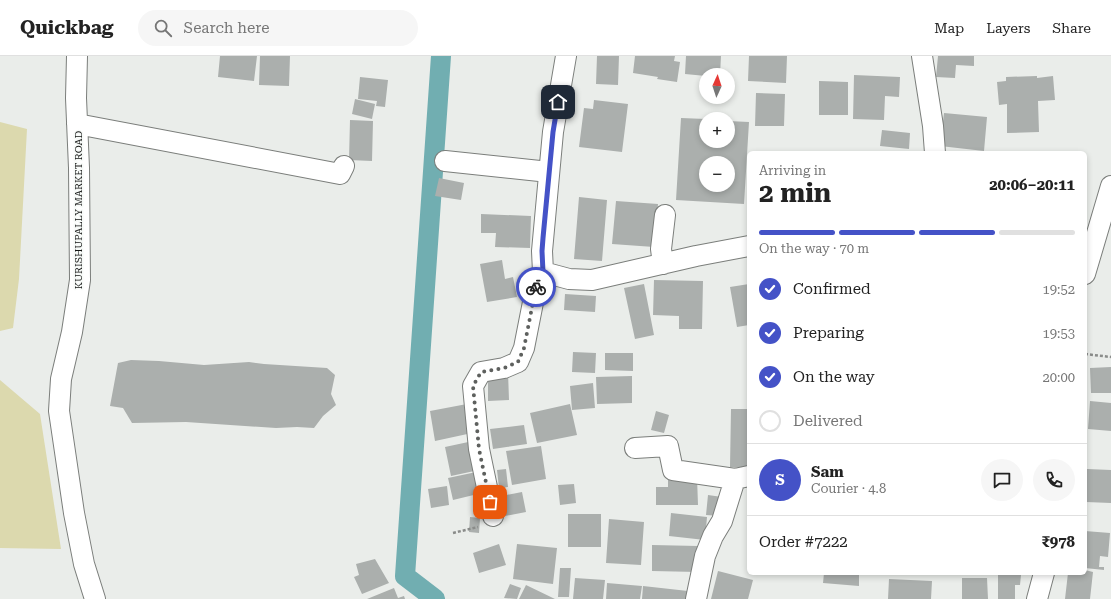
<!DOCTYPE html>
<html lang="en">
<head>
<meta charset="utf-8">
<style>
	body { margin:0; font-family:"Roboto Serif",serif; background:#f6f6f6; color:#222; height:100vh; display:flex; flex-direction:column; font-size:15px; white-space:nowrap }
	* { box-sizing:border-box; margin:0 }
	p { font-size:13px; color:#767676 }
	.icon { flex:none; width:22px; height:22px; fill:none; stroke:currentColor; stroke-width:2; stroke-linecap:round; stroke-linejoin:round }
	.map { position:relative; flex:1; overflow:hidden }
	.drawer { position:absolute; left:747px; top:95px; width:340px; height:424px; display:flex; flex-direction:column; background:#fff; border-radius:6px; box-shadow:0 2px 6px #0003 }
	.drawer>* { flex:none }
	.needle { width:26px; rotate:3deg }
	.controls { position:absolute; left:699px; top:12px; display:grid; gap:8px }
	.controls a { display:grid; place-items:center; width:36px; height:36px; border-radius:50%; background:#fff; box-shadow:0 2px 6px #0003; font-size:20px }
	.pin { position:absolute; display:grid; place-items:center; width:34px; height:34px; color:#fff; margin:-17px; border-radius:8px; box-shadow:0 2px 6px #0006 }
	.courier { position:absolute; display:grid; place-items:center; width:40px; height:40px; margin:-20px; border:3px solid #4452c7; border-radius:50%; background:#fff; color:#222; box-shadow:0 1px 5px #0007 }
	.overview em { font-style:normal; font-weight:700 }
	.overview div { display:flex; flex-direction:column-reverse }
	.overview { display:flex; align-items:center; justify-content:space-between; height:68px; padding:0 12px }
	h1 { font-size:26px; font-weight:700; line-height:30px }
	.bar { display:grid; grid-template-columns:repeat(4,1fr); gap:6px 4px; align-content:center; height:48px; padding:0 12px }
	.bar i { height:5px; border-radius:3px; background:#e0e0e0 }
	.bar .current { background:#4452c7 }
	.bar p { grid-column:span 4 }
	.line { display:flex; align-items:center; gap:10px; padding:0 12px; border-top:1px solid #e0e0e0 }
	.line div { flex:1 }
	.round { display:grid; place-items:center; flex:none; width:42px; height:42px; border-radius:21px; background:#f6f6f6 }
	ol { padding:0 12px; list-style:none }
	li { display:flex; align-items:center; gap:12px; height:44px }
	li p { margin-inline-start:auto }
	li .icon { padding:4px; border-radius:50%; background:#4452c7; color:#fff; stroke-width:4 }
	li:last-child { color:#767676 }
	li i { width:22px; height:22px; border:2px solid #e0e0e0; border-radius:50% }
	header { display:flex; align-items:center; gap:24px; box-sizing:border-box; height:56px; padding:0 20px; background:#fff; border-bottom:1px solid #e0e0e0 }
	header strong { font-size:19px }
	nav { display:flex; gap:22px; margin-inline-start:auto; font-size:14px }
	.search { width:280px; height:36px; background:#f6f6f6; display:flex; align-items:center; gap:10px; box-sizing:border-box; padding:0 14px; border-radius:22px; color:#767676; font-size:15px }
	.map>svg:first-child { display:block }
</style>
</head>
<body>
<header>
<strong>Quickbag</strong>
<div class="search"><svg class="icon" aria-label="search" viewBox="0 0 24 24"><circle cx="10" cy="10" r="6"/><path d="M15 15l6 6"/></svg>Search here</div>
<nav><a>Map</a><a>Layers</a><a>Share</a></nav>
</header>
<div class="map">
<svg width="1111" height="543" viewBox="0 0 1111 543">
	<rect width="100%" height="100%" fill="#eaedea"/>
	<!-- green -->
	<path fill="#dcd9ae" d="M0,66l27,7 -8,150 -6,49 -13,3z
		M0,324l40,34 21,135 -61,-1z"/>
	<g fill="none" stroke-linecap="round" stroke-linejoin="round">
		<!-- canal -->
		<path stroke="#71aeb1" stroke-width="20" d="M435,543l-30,-23 36,-520"/>
	</g>
	<!-- building -->
	<path fill="#abafad" fill-rule="evenodd" d="M220,0h37l-3,25 -36,-4z
		M260,0h30l-1,30 -30,-1z
		M597,0h22l-1,29 -22,-1z
		M635,0h40l-1,5 6,1 -3,20 -20,-3 1,-2 -25,-4z
		M686,0h35l-1,19 -14,1 -21,-2z
		M749,0h38l-1,27 -38,-2z
		M938,0h36v10l-18,-1 -1,13 -19,-1z
		M854,19l46,2 -1,20 -14,-1 -1,24 -31,-1z
		M1037,20v2l16,-2 2,24 -17,1 1,31 -32,1v-29l-8,1 -2,-23 9,-1v-4z
		M360,21l28,3 -3,27 -9,-1 1,-5 -19,-2z
		M819,25l29,1v33h-29z
		M756,37l29,1 -1,32h-29z
		M355,43l20,5 -3,15 -20,-5z
		M594,44l34,4 -6,48 -43,-5 5,-39 9,1z
		M944,57l43,4 -3,34 -44,-5z
		M681,62l25,1v22h22v-20l21,1 -5,82 -68,-4zM706,107h22v22h-22z
		M350,64l23,1 -1,40 -23,-1z
		M882,74l28,3 -1,16 -29,-3z
		M439,122l25,5 -3,17 -26,-4z
		M579,141l28,3 -5,61 -28,-2z
		M616,145l42,3 -4,43 -42,-3z
		M481,158l50,2 -1,32 -35,-1 1,-14h-15z
		M502,204l3,19 8,-2 4,20 -30,5 -7,-38z
		M654,224l49,1 -1,48h-23v-13l-26,-1z
		M644,228l10,51 -19,4 -11,-51z
		M749,228v41l-12,2 -7,-40z
		M565,238l31,2 -1,16 -31,-2z
		M573,296l23,1 -1,20 -23,-1z
		M605,297h28v18l-28,-1z
		M131,304l28,1 45,4 45,-3 15,2 63,4 8,7 -4,19 5,11 -13,11 -9,12 -17,-1 -21,1 -90,-6 -54,1 -9,-15 -13,-2 8,-43z
		M1111,311v26h-20l-1,-25z
		M508,316l1,28 -21,1v-28z
		M632,320v27l-35,1 -1,-27z
		M593,327l2,25 -23,2 -2,-24z
		M1090,345l21,2v28l-23,-2z
		M467,348l5,29 -37,8 -5,-30z
		M570,348l7,31 -40,8 -7,-30z
		M731,353h18v59l-19,-1z
		M656,355l13,4 -5,18 -13,-3z
		M524,369l3,19 -34,5 -3,-20z
		M473,385l6,29 -28,6 -6,-29z
		M541,390l5,33 -34,6 -6,-34z
		M506,413l2,18 -9,1 -2,-18z
		M1087,413l24,1v33l-25,-1z
		M481,415l5,21 -33,8 -5,-22z
		M668,421h29l1,28h-42v-18h12z
		M574,428l2,19 -16,2 -2,-20z
		M447,430l2,19 -18,3 -3,-19z
		M522,436l4,20 -21,4 -4,-20z
		M708,439l14,2 -1,19 -15,-1z
		M671,457l36,4 -2,23 -36,-4z
		M568,458h33v33h-33z
		M470,461l10,1 -1,15 -10,-1z
		M609,463l35,3 -3,43 -35,-2z
		M1085,475l25,2 -2,24 -8,-1 -1,11h5v3l-19,-2z
		M499,488l7,21 -27,8 -6,-20z
		M517,488l40,4 -4,36 -40,-5z
		M652,489l46,1v26l-46,-1z
		M375,503l14,24 -27,11 -8,-17 5,-2 -3,-11z
		M560,512h11l-2,29h-11z
		M1085,514l8,2 -3,27h-25l3,-26h17z
		M718,515l35,9 -5,19h-37z
		M824,517h35v13l-36,-3z
		M998,517l23,2 -1,10h-5v14h-17z
		M575,522l30,2 -2,19h-30z
		M962,522h25l1,21h-26z
		M889,523l43,2 -1,18h-43z
		M607,527l35,3 -2,13h-34z
		M510,528l11,4 -4,11 -13,-1z
		M526,529l29,14h-36z
		M643,530l45,5 -1,8h-45z
		M394,532l4,10 6,-2 1,3h-38z"/>
	<g fill="none" stroke-linecap="round" stroke-linejoin="round">
		<defs>
			<path id="minor" d="M77,0l-1,42 3,70 1,112 -8,52 -11,47 -2,32 15,102 10,51 11,35
				M566,0l-13,76 -11,119 1,21 26,7 23,1 104,-24 53,-10
				M922,0l11,70 2,27
				M77,68l263,50 4,-8
				M445,105l104,11
				M663,208l-2,-15 4,-34
				M1085,218l26,-88
				M635,392l33,-2 5,24 62,9 14,-3
				M493,460l-14,-67 -6,-63 8,-14 23,-4 14,-6 6,-14 13,-66 6,-10
				M696,543l9,-43 8,-20 9,-15 13,-42
				M1037,543l7,-26"/>
		</defs>
		<!-- minor casing -->
		<use href="#minor" stroke="#7b7e7b" stroke-width="22"/>
		<!-- path -->
		<path stroke="#8a8c8a" stroke-width="2.5" stroke-dasharray="3 2" stroke-linecap="butt" d="M1085,298l26,3
			M453,477l25,-6"/>
		<!-- minor -->
		<use href="#minor" stroke="#fff" stroke-width="20"/>
	</g>
	<g fill="none" stroke-linecap="round" stroke-linejoin="round">
		<!-- done -->
		<path stroke="#5e605e" stroke-width="4" stroke-dasharray="0 7.2" d="M490,446l-11,-53 -6,-63 8,-14 23,-4 14,-6 6,-14 12,-61"/>
		<!-- route -->
		<path stroke="#4452c7" stroke-width="5" d="M536,231l1,-5 6,-10 -1,-21 1,-13 10,-106 5,-30"/>
	</g>
	<g text-anchor="middle" stroke-width="3" stroke-linejoin="round" paint-order="stroke">
		<!-- street labels -->
		<g font-size="10" fill="#131413" stroke="#f7faf8">
			<text transform="translate(78 154) rotate(-90)" y="4">KURISHUPALLY MARKET ROAD</text>
		</g>
	</g>
</svg>
<div class="controls">
<a><svg class="needle" viewBox="-14 -14 28 28"><path d="M0-13l5 13h-10z" fill="#e53935"/><path d="M0 13l5-13h-10z" fill="#767676"/></svg></a>
<a>+</a>
<a>−</a>
</div>
<div class="pin" style="left:490px;top:446px;background:#ea580c"><svg class="icon" aria-label="bag" viewBox="0 0 24 24"><path d="M5 8h14l-1 12H6zM9 8a3 3 0 0 1 6 0"/></svg></div>
<div class="pin" style="left:558px;top:46px;background:#1f2937"><svg class="icon" aria-label="home" viewBox="0 0 24 24"><path d="M3 11l9-7 9 7M6 9v11h12V9"/></svg></div>
<div class="courier" style="left:536px;top:231px"><svg class="icon" aria-label="bike" viewBox="0 0 24 24"><circle cx="6" cy="16" r="4"/><circle cx="18" cy="16" r="4"/><path d="M6 16l4-8h5l3 8M10 8l3 8H6M13 5h3"/></svg></div>
<section class="drawer">
<div class="overview"><div><h1>2 min</h1><p>Arriving in</p></div><em>20:06–20:11</em></div>
<div class="bar"><i class="current"></i><i class="current"></i><i class="current"></i><i></i><p>On the way · 70 m</p></div>
<ol>
<li><svg class="icon" aria-label="check" viewBox="0 0 24 24"><path d="M5 12l5 5 9-10"/></svg>Confirmed<p>19:52</p></li>
<li><svg class="icon" aria-label="check" viewBox="0 0 24 24"><path d="M5 12l5 5 9-10"/></svg>Preparing<p>19:53</p></li>
<li><svg class="icon" aria-label="check" viewBox="0 0 24 24"><path d="M5 12l5 5 9-10"/></svg>On the way<p>20:00</p></li>
<li><i></i>Delivered</li>
</ol>
<div class="line" style="height:72px"><b class="round" style="background:#4452c7;color:#fff">S</b><div><b>Sam</b><p>Courier · 4.8</p></div><a class="round"><svg class="icon" aria-label="chat" viewBox="0 0 24 24"><path d="M4 5h16v11H9l-5 4z"/></svg></a><a class="round"><svg class="icon" aria-label="phone" viewBox="0 0 24 24"><path d="M5 4h4l2 5-3 2q2 4 5 5l2-3 5 2v4C11 20 4 13 5 4z"/></svg></a></div>
<div class="line" style="height:52px"><div>Order #7222</div><b>₹978</b></div>
</section>
</div>
</body>
</html>
